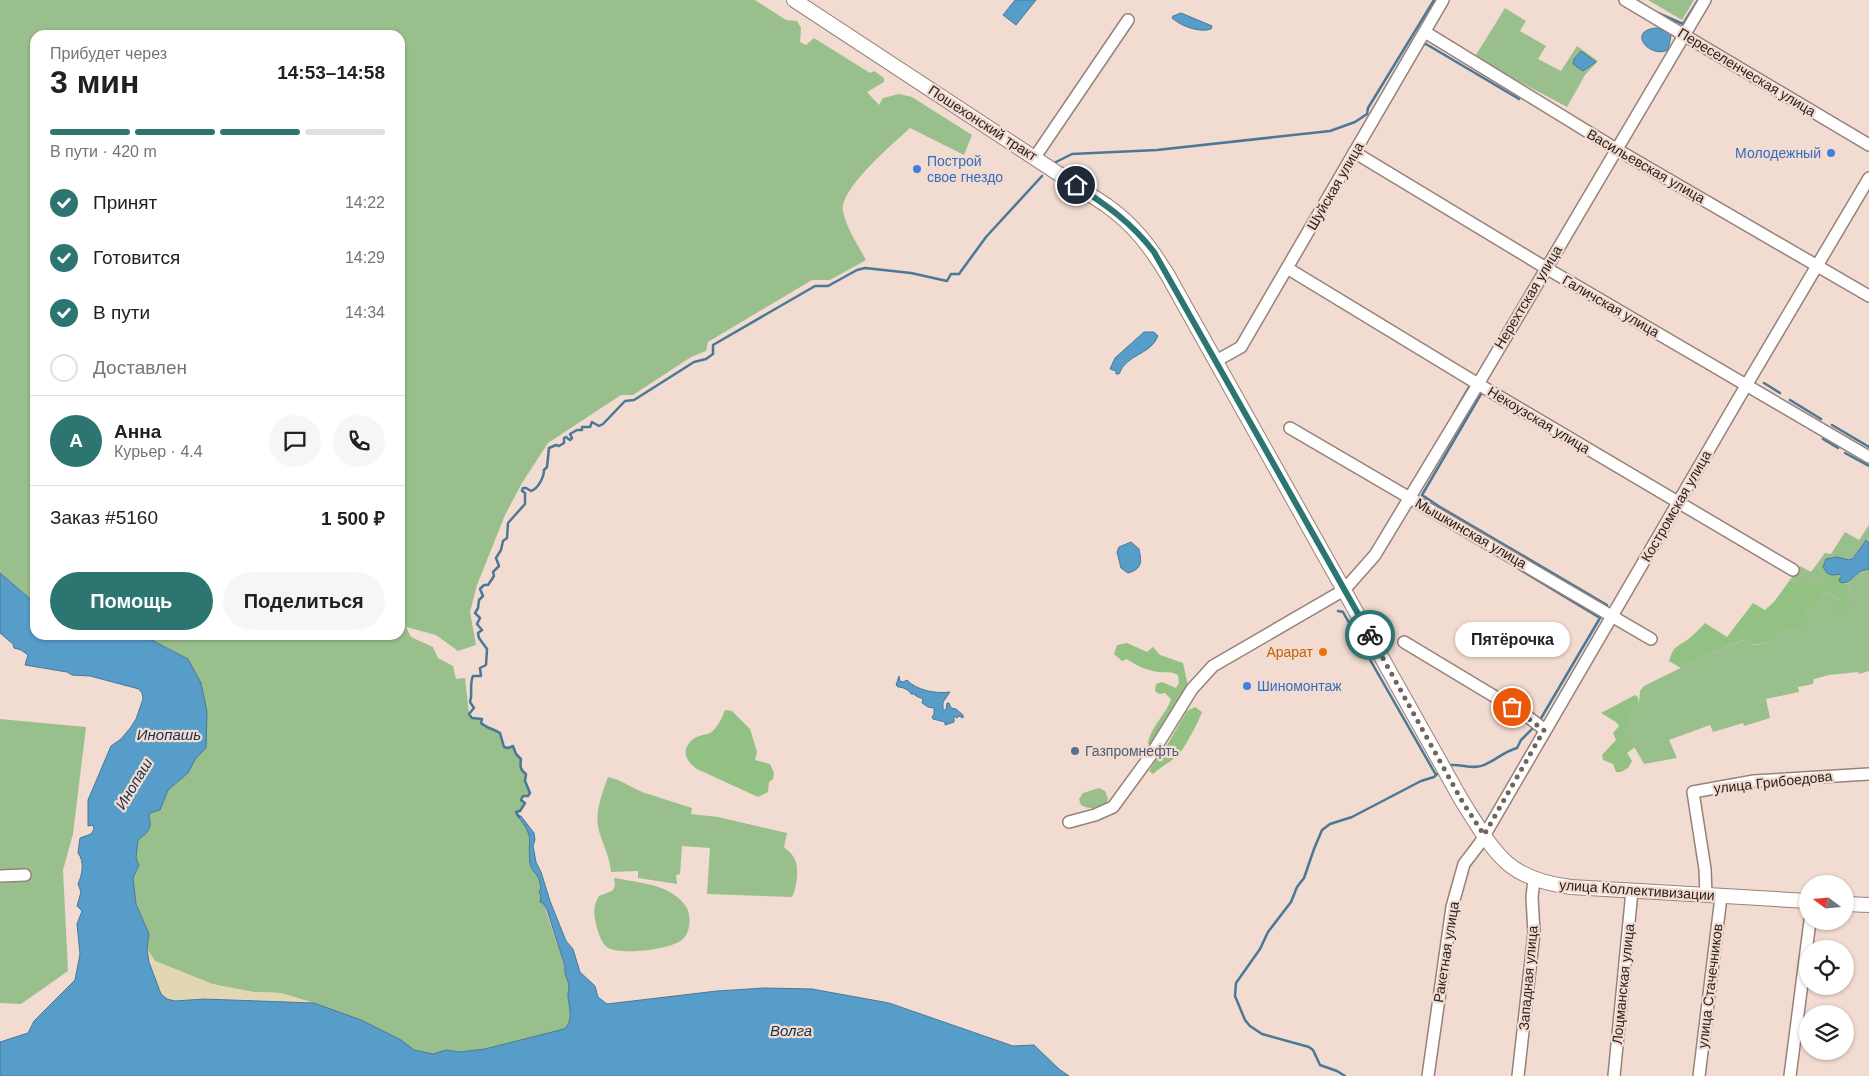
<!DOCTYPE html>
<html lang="ru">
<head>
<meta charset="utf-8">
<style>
	body { margin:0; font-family:Arial,sans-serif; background:#f6f6f6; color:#202124; height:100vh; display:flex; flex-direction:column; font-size:19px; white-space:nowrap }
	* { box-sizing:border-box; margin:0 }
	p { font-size:16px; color:#757577 }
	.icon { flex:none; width:28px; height:28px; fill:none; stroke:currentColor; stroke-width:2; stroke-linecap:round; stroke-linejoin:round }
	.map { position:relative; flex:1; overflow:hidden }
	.side { position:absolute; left:30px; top:30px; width:375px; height:610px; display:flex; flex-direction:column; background:#fff; border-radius:15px; box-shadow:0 1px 4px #0004 }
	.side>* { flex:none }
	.needle { width:32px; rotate:286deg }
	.buttons { position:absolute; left:1799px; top:875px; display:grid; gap:10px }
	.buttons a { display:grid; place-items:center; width:55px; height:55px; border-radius:50%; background:#fff; box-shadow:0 1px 4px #0004; font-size:25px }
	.pin { position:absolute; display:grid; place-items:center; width:42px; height:42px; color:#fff; margin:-21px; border:2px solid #fff; border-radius:50%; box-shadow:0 1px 5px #0007 }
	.courier { position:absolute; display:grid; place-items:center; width:50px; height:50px; margin:-25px; border:4px solid #2c7571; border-radius:50%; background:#fff; color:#222; box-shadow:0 1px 6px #0007 }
	.bubble { position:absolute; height:35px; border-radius:18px; background:#fff; box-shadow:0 1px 4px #0004; font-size:16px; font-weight:800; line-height:35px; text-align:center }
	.headline em { font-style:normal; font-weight:800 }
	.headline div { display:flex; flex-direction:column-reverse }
	.headline { display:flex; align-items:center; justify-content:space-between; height:85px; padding:0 20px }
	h1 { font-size:32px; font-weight:800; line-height:38px }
	.bar { display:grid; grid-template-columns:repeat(4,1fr); gap:8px 5px; align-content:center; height:60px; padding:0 20px }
	.bar i { height:6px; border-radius:4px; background:#e0e0e0 }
	.bar .current { background:#2c7571 }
	.bar p { grid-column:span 4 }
	.line { display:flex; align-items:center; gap:12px; padding:0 20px; border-top:1px solid #e0e0e0 }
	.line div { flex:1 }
	.round { display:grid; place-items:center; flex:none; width:52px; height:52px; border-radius:26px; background:#f6f6f6 }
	ol { padding:0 20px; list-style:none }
	li { display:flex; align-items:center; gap:15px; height:55px }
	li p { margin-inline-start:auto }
	li .icon { padding:5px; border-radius:50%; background:#2c7571; color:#fff; stroke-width:4 }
	li:last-child { color:#757577 }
	li i { width:28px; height:28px; border:2px solid #e0e0e0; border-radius:50% }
	.cta { display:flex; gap:10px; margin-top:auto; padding:10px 20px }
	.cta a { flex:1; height:58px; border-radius:30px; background:#2c7571; color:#fff; font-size:20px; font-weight:800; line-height:58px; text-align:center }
	.cta a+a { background:#f6f6f6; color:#202124 }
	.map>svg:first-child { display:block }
</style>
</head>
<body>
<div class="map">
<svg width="1869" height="1076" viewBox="0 0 1869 1076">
	<rect width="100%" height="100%" fill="#f2dbd0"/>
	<!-- green -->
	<path fill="#99c08c" d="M0,0h755l31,20 11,1 4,7 -1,14 6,3 8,-7 56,35 4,-2 10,7v4l-17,10 12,13 4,-7 16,-4 13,3 60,38 -8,20 -54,-27c-15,14 -71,61 -67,83 3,17 15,34 23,49l-36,20h-18l-104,62 -2,9 -15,6 -58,38h-12l-73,48 -26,40 -17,32 -28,70 -7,27 6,33 -18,6 -22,-16 -30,-8 5,10 22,10 5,11 15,8 3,13 9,-1 4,36 3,4 10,1 -1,4c5,5 13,6 19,10l4,14 4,1 5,-2 3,8 5,5c-1,7 -1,11 5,15l-1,7 5,12 -2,3h-5l-2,4 4,3 -5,8 -3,1v3c19,25 10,22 13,48 1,7 5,9 8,14 2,3 2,8 3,12l-2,2 26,75c-1,11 3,12 4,20 0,3 -1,5 -1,8 0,12 7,26 -4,35l-79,20 -25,3 -14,-2 -13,4 -8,-1 -11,-3 -13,-10 -87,-37 -33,-10 -28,-1 -41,-8 -57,-23 -8,-12 2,-15 -13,-30 -3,-26 6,-13 -3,-7 2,-18c5,-4 11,-8 12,-14 1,-6 -2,-8 0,-13l10,-3 8,-20 20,-17 8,-15 10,-10 -18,-89 -46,-24h258v-600h-365v568l-35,-30z
		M1648,0h46l-12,20z
		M1505,8l21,13 -6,10 26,15 -8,13 23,12 16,-25 21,15 -13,14 -18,32 -84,-45 -7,-7z
		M1869,525v18l-3,-3c-7,6 -9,15 -17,20l-17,-3 -9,9 4,7 -8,10h-23l-6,-3 10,-14 11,6 14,-19 6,1 14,-22 14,8z
		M1869,569v102l-10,3 -1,-2 -29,3 -15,4 -1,5 -15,3 1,5 -33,7 4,19 -26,8 -1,-3 -30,9 -3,-7 -41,15 8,18 -33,6 -12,-21h-8c0,-13 5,-32 15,-40l1,-12 4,-5 67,-33 32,-13c5,4 12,6 18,4 14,-3 55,-35 59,-49l10,-3 9,8h8l3,-5 -1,-12 6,-8z
		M0,719l86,8 -13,107 -10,36 5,101 -47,33 -21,-1z
		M608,777l10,3 24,12 50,16 -1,6 27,3 69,16 -3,14c3,3 7,6 9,9 7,9 4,32 -1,41l-85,-3 3,-46 -28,-2 -2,28 -4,1 1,9 -39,-6v-7l-27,1c-1,-15 -8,-27 -12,-41 -5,-18 3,-37 9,-54z
		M1099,788l6,3 3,8 -2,5c-9,5 -15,6 -25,1l-2,-6 4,-6z
		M614,878c17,3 36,5 52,12 6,3 14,8 18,14 8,8 7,28 -1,35 -12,11 -61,16 -75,9 -6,-4 -9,-13 -11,-20 -3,-12 -5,-21 2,-32l13,-5 3,-5z"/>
	<!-- forest -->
	<path fill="#93c183" d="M1827,573l5,2 9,-2 4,11 4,-1 1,12 -3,5 4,6 -1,6 -7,3 -7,-4 3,-11 -9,-8 -10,3 -2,7 -12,11 3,9 -10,7 -6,-3c-14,8 -34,27 -50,14l-32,13 -30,15 -12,-7c5,-15 6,-13 18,-21 6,-4 12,-11 18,-17l22,14 26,-34 12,7 9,-8 16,-22 6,3 7,-3 5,3h11z
		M1127,643l20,9 6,-5 7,8 23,8 5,23 -35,58h-5c2,-17 18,-29 23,-45l-6,-6 -6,1 -4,-3 1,-7 6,-2 14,6 3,-5 -1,-8c-7,-4 -12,-2 -20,-3 -12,-2 -21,-6 -31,-13l-5,2 -8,-7 3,-9z
		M1635,695l3,2 1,6c-9,8 -15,27 -14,40h7l3,4 -8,6 5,8 -4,7 -7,4h-5l-3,-8 -10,-4 -1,-5 14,-15 -3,-7 6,-7 -3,-4 -15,-9z
		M1195,707l7,5c-3,9 -19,40 -26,45 -8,6 -15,10 -23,17l-4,-3 9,-14 6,-2v-5l23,-39z
		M725,710l7,1 18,18 7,23 -2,8 15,4 4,9 -1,6 -4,3 -1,10 -10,5 -61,-28c-10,-7 -17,-18 -5,-29 4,-4 12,-5 18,-7 7,-4 12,-15 15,-23z"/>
	<!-- sand -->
	<path fill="#e1d7b2" d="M147,949l8,12 57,23 41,8 28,1 25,8c-35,2 -70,-4 -105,-2 -10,0 -25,5 -35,0 -9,-5 -17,-39 -19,-50z"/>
	<!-- water -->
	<path fill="#579dca" stroke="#4a7897" d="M1015,0h21l-20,25 -13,-10z
		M1181,13l31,13 -1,3c-12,4 -30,-3 -39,-11l1,-2z
		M1657,28l9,3 5,5 -3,14c-19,9 -42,-20 -11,-22z
		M1581,51l15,11 -13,9 -10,-7 1,-5z
		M1144,332h10l4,4c-7,19 -32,18 -39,38h-3v-3l-6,-2 5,-11z
		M1866,540l3,3v26c-4,1 -9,2 -12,5 -7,5 -7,11 -17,8l-1,-2 3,-4 -1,-2 -9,1 -5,-2 -4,-6 3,-8 11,-2 12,3 4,-2z
		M1131,542l8,7c3,13 3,20 -11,24l-7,-5 -4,-16 2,-5z
		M0,573l35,30v32h107l46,24 13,24 6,29 -1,36 -10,10 -8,15 -20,17 -8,20 -10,3c-2,5 1,7 0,13 -1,6 -7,10 -12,14l-2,18 3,7 -6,13 3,26 13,30 -2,15 2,13 12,32 6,5 8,2 29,-2 110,4 47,17 40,20 13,10 19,4 13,-4 14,2 25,-3 79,-20c11,-9 4,-23 4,-35 0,-3 1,-5 1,-8 -1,-8 -5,-9 -4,-20l-18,-56 -4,-7 -3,-1 1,-5 -2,-6 2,-2c-1,-4 -1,-9 -3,-12 -3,-5 -7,-7 -8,-14 -3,-26 6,-23 -13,-48l4,1 13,17 1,7 -2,6 3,16 5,10 9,29 16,40 7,8 7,23 15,14 3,11 9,7 110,-13 47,-3 48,1 77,14 124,43 21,-1 25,24 10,7h-1069v-34l28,-9 6,-12 41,-41 5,-26 -3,-30 5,-13 -5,-5 4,-14 -3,-8c4,-9 7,-22 0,-31l2,-15 11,-4 3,-5 -1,-4 -5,1v-26l23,-54 10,-7 10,-12 5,-8 7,-20 -1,-6 -3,-4 -49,-13 -18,-1 -5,-3 -42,-7 3,-10 -7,-5 -7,-2 -1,-4 -13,-11z
		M899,676l1,5 3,1 4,-2c9,10 28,14 43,12l-7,10v8h3l1,-7h2l2,5 5,1 7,6v3l-4,-2 -2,2 -3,-2v6l-9,3v-3l-12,-3 -1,-2 2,-3v-6l-6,-1 -6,-4 1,-4 -7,-3 -2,-2h-3c-2,-4 -8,-7 -13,-7l-2,-2z"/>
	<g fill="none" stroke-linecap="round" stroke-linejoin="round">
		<!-- stream -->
		<path stroke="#4a7897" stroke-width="2.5" d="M1658,13l25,11 15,-24
			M1406,73l17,-28 3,-1 93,55
			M1052,164l20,-10 85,-4 173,-19 25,-9 12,-8 1,-6 66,-108
			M1764,383l16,10
			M1481,394l-59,101 18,12 167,98
			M1790,400l31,19
			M1454,413l15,-26
			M1832,425l37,22
			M1823,439l15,9
			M1845,453l24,13
			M1519,569l81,49 -60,102
			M1338,611l5,1 23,41
			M1369,658l67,117
			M1451,765c11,-1 23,5 33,0 12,-5 19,-13 33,-17l4,-8 13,-13
			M519,817l-3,-5 4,-1 5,-8 -4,-3 2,-4h5l2,-3 -5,-12 1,-7c-6,-4 -6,-8 -5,-15l-5,-5 -3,-8 -5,2 -4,-1 -4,-14c-6,-4 -14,-5 -19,-10l1,-4 -10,-1 -3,-4 5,-6 -4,-6c3,-9 -1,-17 3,-26h8l-1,-8 6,-3 1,-16 -8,-11 -1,-5 4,-3 -5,-6 3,-6 -5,-5 3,-5 1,-8 4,-4 -3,-7 4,-4h4l6,-9 -1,-4 6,-6 -3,-8 5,-8 2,-9 4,-3 1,-15 17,-19v-11l-3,-2 1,-3h3l5,3c7,-2 13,-14 13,-21l3,-3 2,-19 7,-3 3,1 5,-3v-5l2,-1 4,3 2,-2 -2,-4 7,-4h5v-3h8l2,-5 7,4 4,-2 22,-23 9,-1 60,-38 12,-3 7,-5v-9l102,-59h13l29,-16 8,-2 46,5 36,8 4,-7h8l27,-37 56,-61
			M1345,1076l-8,-5 -17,-6 -7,-15 -4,-3 -47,-13 -12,-8 -5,-6 -10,-24 1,-13 24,-34 8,-17 23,-30 6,-15 7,-9 10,-29 8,-19 8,-6 22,-7 69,-36 13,-4 3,-3"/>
		<defs>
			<path id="minor" d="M1625,0l244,145
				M1425,32l191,117 253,147
				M1354,152l192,116 323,189
				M1035,157l93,-137
				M1287,268l191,116 315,186
				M1216,361l25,-14 202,-347
				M1290,428l361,211
				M1404,642l123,74 18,14
				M1069,822l26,-7 18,-8 38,-52 41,-66 21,-23 131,-76 31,-35 99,-164 231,-391
				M0,876l25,-1
				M1706,895l-1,-26 -12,-77 61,-11 115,-7
				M1428,1076l24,-169 12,-43 16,-21 267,-459 122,-206
				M1518,1076l16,-143 -2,-36 2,-17
				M1614,1076l18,-185
				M1699,1076l22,-179
				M1790,1076l20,-155"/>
			<path id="major" d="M794,0l312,205c28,20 43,40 61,69l295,527c33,52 44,78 109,86l237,14
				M1845,904l24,1"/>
		</defs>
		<!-- minor casing -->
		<use href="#minor" stroke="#978279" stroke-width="14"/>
		<!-- major casing -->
		<use href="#major" stroke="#978279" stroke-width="16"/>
		<!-- minor -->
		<use href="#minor" stroke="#fff" stroke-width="11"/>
		<!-- major -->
		<use href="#major" stroke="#fff" stroke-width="14"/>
	</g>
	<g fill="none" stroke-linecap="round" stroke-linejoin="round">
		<!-- done -->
		<path stroke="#71635d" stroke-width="5" stroke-dasharray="0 9" d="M1370,635l92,166 22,34 60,-105 -32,-23"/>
		<!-- route -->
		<path stroke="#2c7571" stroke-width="6" d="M1076,185c30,20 55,37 78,67l216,383"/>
	</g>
	<!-- markers -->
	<g fill="#3f7fe0" stroke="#f2dbd0" stroke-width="2">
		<circle cx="1831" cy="153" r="5"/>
		<circle cx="917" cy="169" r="5"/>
		<circle cx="1247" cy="686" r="5"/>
	</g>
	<circle fill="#e8710a" stroke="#f2dbd0" stroke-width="2" cx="1323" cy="652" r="5"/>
	<circle fill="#5c6f8a" stroke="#f2dbd0" stroke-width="2" cx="1075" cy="751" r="5"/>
	<g text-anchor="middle" stroke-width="4.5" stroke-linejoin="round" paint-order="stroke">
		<!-- street labels -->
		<g font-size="14" fill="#2b221f" stroke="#f2dbd0">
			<text transform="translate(1747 72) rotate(31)" y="5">Переселенческая улица</text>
			<text transform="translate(983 123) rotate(33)" y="5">Пошехонский тракт</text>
			<text transform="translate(1646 166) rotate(30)" y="5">Васильевская улица</text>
			<text transform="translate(1335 186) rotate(-60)" y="5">Шуйская улица</text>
			<text transform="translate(1528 297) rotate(-59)" y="5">Нерехтская улица</text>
			<text transform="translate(1611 306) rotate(30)" y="5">Галичская улица</text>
			<text transform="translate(1539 420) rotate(31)" y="5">Некоузская улица</text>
			<text transform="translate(1676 506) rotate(-60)" y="5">Костромская улица</text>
			<text transform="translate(1471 533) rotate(30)" y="5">Мышкинская улица</text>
			<text transform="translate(1773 782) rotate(-6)" y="5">улица Грибоедова</text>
			<text transform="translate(1637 890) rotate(4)" y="5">улица Коллективизации</text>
			<text transform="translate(1446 952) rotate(-81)" y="5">Ракетная улица</text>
			<text transform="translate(1528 978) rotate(-85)" y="5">Западная улица</text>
			<text transform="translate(1623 984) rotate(-84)" y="5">Лоцманская улица</text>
			<text transform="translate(1710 986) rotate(-83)" y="5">улица Стачечников</text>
		</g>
		<!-- shop labels -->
		<g font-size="14" fill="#366cbe" stroke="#f2dbd0" text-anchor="start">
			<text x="1821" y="158" text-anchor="end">Молодежный</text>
			<text x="927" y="166">Построй<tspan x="927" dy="16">свое гнездо</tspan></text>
			<text x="1257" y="691">Шиномонтаж</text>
		</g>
		<!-- food labels -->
		<g font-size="14" fill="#c56008" stroke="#f2dbd0" text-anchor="end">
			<text x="1313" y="657">Арарат</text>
		</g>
		<!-- service labels -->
		<g font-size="14" fill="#4e5e75" stroke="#f2dbd0" text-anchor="start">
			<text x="1085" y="756">Газпромнефть</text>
		</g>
		<!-- water labels -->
		<g font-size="15" font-style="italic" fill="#143347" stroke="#f2dbd0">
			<text x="169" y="740">Инопашь</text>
			<text transform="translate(134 784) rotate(-59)" y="5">Инопаш</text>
			<text x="791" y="1036">Волга</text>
		</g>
	</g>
</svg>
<div class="buttons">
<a><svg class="needle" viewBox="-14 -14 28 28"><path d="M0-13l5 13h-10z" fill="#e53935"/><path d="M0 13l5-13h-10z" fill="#757577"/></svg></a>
<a><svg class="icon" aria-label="locate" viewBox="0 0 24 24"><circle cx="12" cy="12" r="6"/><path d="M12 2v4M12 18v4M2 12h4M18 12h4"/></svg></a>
<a><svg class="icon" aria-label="layers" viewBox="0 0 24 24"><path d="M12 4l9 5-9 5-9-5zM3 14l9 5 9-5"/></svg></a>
</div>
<div class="pin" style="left:1512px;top:707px;background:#ea580c"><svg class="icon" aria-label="bag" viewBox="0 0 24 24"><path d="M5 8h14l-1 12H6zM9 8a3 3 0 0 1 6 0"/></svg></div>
<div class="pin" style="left:1076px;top:185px;background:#1f2937"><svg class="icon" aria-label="home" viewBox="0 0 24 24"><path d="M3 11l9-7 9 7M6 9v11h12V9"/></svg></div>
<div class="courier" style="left:1370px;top:635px"><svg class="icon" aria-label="bike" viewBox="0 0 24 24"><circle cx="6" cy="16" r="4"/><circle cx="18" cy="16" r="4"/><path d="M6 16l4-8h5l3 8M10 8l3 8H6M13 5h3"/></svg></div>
<div class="bubble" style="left:1455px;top:622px;width:115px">Пятёрочка</div>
<section class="side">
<div class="headline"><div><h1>3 мин</h1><p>Прибудет через</p></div><em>14:53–14:58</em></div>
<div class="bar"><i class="current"></i><i class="current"></i><i class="current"></i><i></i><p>В пути · 420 m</p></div>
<ol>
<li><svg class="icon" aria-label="check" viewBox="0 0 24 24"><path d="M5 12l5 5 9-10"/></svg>Принят<p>14:22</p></li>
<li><svg class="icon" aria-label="check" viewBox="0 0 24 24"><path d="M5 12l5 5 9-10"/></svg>Готовится<p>14:29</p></li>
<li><svg class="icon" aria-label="check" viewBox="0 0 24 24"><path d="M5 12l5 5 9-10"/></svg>В пути<p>14:34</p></li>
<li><i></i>Доставлен</li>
</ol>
<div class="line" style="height:90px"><b class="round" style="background:#2c7571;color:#fff">А</b><div><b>Анна</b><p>Курьер · 4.4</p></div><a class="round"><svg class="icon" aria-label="chat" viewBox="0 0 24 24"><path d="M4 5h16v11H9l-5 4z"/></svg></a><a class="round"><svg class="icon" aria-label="phone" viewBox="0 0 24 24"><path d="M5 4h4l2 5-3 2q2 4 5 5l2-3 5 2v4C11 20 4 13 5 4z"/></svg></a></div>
<div class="line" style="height:65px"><div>Заказ #5160</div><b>1 500 ₽</b></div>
<div class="cta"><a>Помощь</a><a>Поделиться</a></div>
</section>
</div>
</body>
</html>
